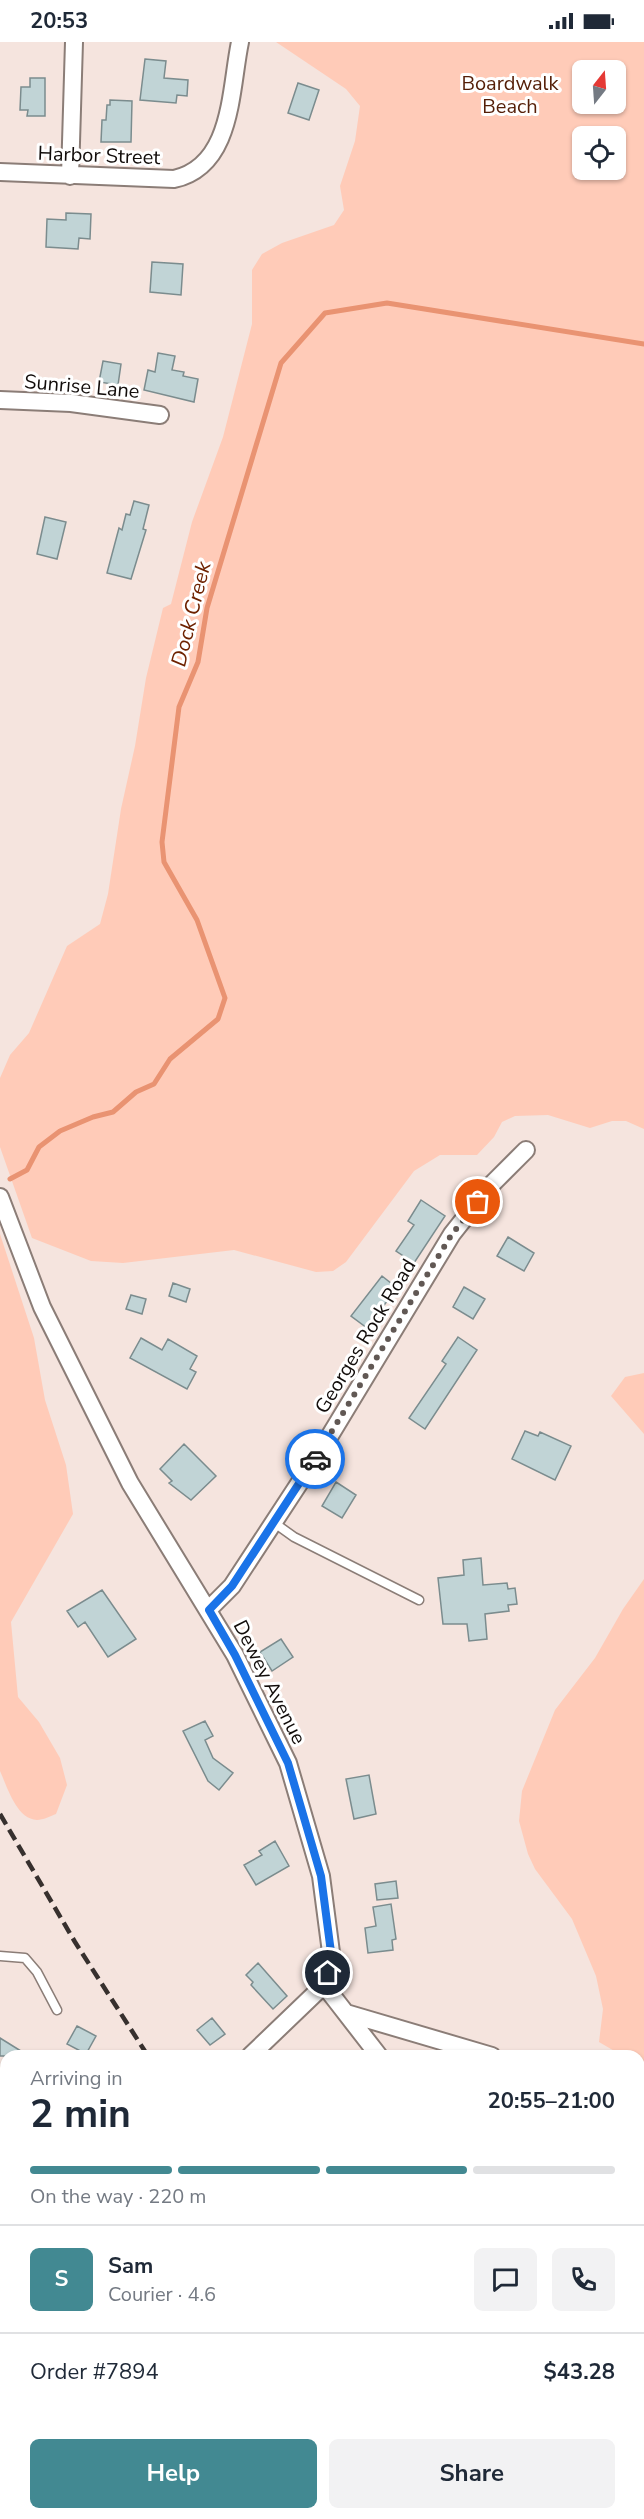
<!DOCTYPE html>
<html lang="en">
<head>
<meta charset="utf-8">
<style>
	body { margin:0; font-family:"Nunito Sans",sans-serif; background:#f2f2f3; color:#1f2937; height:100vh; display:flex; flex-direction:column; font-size:22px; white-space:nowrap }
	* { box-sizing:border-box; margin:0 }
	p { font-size:20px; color:#747a83 }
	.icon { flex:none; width:33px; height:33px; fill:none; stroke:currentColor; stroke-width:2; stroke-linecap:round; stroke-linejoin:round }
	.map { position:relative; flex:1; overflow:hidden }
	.sheet { position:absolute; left:0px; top:2008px; width:645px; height:470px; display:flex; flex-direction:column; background:#fff; border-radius:18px 18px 0 0; box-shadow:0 2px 4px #0004 }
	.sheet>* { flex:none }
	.needle { width:39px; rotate:17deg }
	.fabs { position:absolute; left:572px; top:18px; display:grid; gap:12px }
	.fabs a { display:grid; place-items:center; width:54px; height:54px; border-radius:9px; background:#fff; box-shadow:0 2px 4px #0004; font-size:30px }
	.pin { position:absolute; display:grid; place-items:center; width:51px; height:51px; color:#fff; margin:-26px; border:3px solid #fff; border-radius:50%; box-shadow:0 2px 6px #0007 }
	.courier { position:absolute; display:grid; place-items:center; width:60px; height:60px; margin:-30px; border:4px solid #1a73e8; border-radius:50%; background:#fff; color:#222; box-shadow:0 2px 8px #0007 }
	.summary em { font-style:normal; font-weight:700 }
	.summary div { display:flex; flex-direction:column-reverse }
	.summary { display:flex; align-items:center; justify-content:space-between; height:102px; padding:0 30px }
	h1 { font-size:39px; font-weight:700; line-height:45px }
	.bar { display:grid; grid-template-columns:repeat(4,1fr); gap:9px 6px; align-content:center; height:72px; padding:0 30px }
	.bar i { height:8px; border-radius:4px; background:#e0e1e3 }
	.bar .active { background:#428992 }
	.bar p { grid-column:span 4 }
	.line { display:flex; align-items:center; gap:15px; padding:0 30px; border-top:2px solid #e0e1e3 }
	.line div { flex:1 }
	.round { display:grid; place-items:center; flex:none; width:63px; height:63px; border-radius:9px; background:#f2f2f3 }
	.primary-button { display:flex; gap:12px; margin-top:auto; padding:12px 30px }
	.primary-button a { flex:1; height:69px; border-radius:9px; background:#428992; color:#fff; font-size:24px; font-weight:700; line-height:69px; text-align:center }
	.primary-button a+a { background:#f2f2f3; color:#1f2937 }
	.status { display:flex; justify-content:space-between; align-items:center; height:42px; padding:0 30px; background:#fff; direction:ltr }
	.status svg { height:16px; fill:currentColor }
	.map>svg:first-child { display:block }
</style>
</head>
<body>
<div class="status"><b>20:53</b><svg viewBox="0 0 49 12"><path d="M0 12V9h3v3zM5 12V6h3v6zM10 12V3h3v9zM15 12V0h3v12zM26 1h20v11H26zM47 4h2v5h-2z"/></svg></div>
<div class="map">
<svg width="644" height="2477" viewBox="0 0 644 2477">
	<rect width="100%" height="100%" fill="#f5e4de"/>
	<!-- green -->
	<path fill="#ffcbb8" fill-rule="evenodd" d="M276,0h368v1087l-18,-8h-14l-22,7 -42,-13 -33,1 -13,6 -8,15 -17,18h-37l-26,16 -68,91 -13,9 -17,1 -82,-22 -111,13 -32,-2 -59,-23 -32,-91v-69l10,-23 19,-22 38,-87 33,-22 8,-30 13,-85 14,-63 11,-68 17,-70 8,-4 21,-82 31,-85 29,-113v-54l10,-16 20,-11 52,-18 10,-15 -4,-24 15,-45 5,-35 -14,-17zM582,28h33v34h-33zM582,94h33v34h-33z
		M0,1192l34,104 11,62 21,65 7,49 -62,108 7,75 21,25 21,36 7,27 -11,29c-5,2 -13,6 -19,6 -21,-1 -30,-34 -37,-49z
		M644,1331v61l-33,-38 14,-19z
		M644,1537v541l-5,2v-66h-16l-24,-14 4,-33 -7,-33 -24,-57 -37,-50 -7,-15 -9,-33 3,-30 33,-81 40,-52 28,-49z
		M0,2421l6,16v35h13l2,5h-21z"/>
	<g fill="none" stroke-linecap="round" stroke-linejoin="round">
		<!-- stream -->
		<path stroke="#e99372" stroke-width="5" d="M10,1137l17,-9 12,-23 21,-16 33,-14 20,-5 23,-20 18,-8 16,-25 48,-40 7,-21 -28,-78 -33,-58 -2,-20 17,-135 19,-45 9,-54 74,-245 44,-50 62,-10 257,41"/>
	</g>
	<!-- building -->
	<path fill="#c1d4d6" stroke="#7b8c8e" stroke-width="1.5" d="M145,17l21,2 -2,17 24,2 -1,16 -10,-1 -1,8 -36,-3z
		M30,36h15v38h-18l1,-6h-8l1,-23h9z
		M298,41l21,7 -10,30 -21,-7z
		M110,58l22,1 -1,41h-30l1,-22h4l1,-15h3z
		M66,171l25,1 -1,25 -11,-1 -1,11 -32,-2 1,-28 19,1z
		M152,220l31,2 -2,31 -31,-3z
		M158,311l17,3 -3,14 12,2 -1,4 15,3 -4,23 -50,-12 4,-20 7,2z
		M103,319l18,3 -3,21 -19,-3z
		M134,459l15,4 -6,24 3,1 -15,49 -24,-6 12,-45 3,2 4,-16 4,1z
		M45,475l21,5 -9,37 -20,-5z
		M421,1158l24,16 -31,47 -18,-12 18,-26 -6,-4z
		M508,1195l26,16 -10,18 -27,-15z
		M382,1234l15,12 -30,40 -16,-12z
		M173,1241l17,6 -4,13 -17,-6z
		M464,1245l21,12 -12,20 -20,-12z
		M131,1253l15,4 -4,15 -16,-5z
		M458,1295l19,13 -52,79 -16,-11 37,-54 -4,-3z
		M141,1296l21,12 6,-11 29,17 -7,13 6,3 -9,17 -57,-31z
		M525,1389l13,5 2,-4 31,14 -16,34 -43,-21z
		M184,1402l32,32 -25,24 -22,-17 3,-2 -12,-12z
		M336,1440l20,13 -14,23 -20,-12z
		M481,1516l2,27 24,-2 1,6 7,-1 2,16 -9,1 1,6 -24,3 2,25 -18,2 -2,-17h-24l-5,-46 26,-3 -1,-15z
		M102,1548l34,49 -28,18 -23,-35 -7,5 -11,-16z
		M281,1597l12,18 -21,14 -12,-19z
		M205,1679l8,15 -8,4 8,18 20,15 -14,17 -11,-9 -25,-50z
		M369,1733l7,39 -22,5 -8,-40z
		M275,1799l14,25 -33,19 -12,-20 18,-10 -3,-4z
		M396,1839l2,17 -21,2 -2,-16z
		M391,1862l5,35 -4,1 1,10 -25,3 -3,-25 11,-2 -3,-19z
		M258,1921l29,33 -14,13 -22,-24 2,-3 -7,-7z
		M212,1976l13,16 -15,11 -13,-15z
		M77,1984l19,10 -10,18 -19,-10z
		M0,1996l29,18h-29z"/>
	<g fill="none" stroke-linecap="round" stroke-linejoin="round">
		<defs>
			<path id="lane" d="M273,1480l21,15 125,63
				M0,1914l25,2 12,14 20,38
				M0,2138l6,-6"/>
			<path id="street" d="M0,130l174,7c59,-13 56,-89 66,-137
				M70,134l4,-134
				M0,358l71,3 89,12
				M0,1155l42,110 88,176 105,172 53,108 33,113 11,84 -8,25 -74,71
				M209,1567l23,-23 91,-139 129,-213 38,-48 36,-36
				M324,1943l55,71
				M346,1971l146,43
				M0,2150l6,9
				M639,2174l5,-1
				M0,2278l6,-10
				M639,2355l5,-1
				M92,2477v-5"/>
			<path id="secondary" d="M0,2376l6,17
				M37,2472l2,5"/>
		</defs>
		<!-- lane casing -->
		<use href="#lane" stroke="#8b7d77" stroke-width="11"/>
		<!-- street casing -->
		<use href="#street" stroke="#8b7d77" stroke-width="20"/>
		<!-- secondary casing -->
		<use href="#secondary" stroke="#8b7d77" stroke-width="26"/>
		<!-- lane -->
		<use href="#lane" stroke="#fff" stroke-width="8"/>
		<!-- street -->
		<use href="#street" stroke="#fff" stroke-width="16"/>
		<!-- secondary -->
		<use href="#secondary" stroke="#fff" stroke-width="22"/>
		<!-- rail -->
		<path stroke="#37302e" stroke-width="4.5" stroke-dasharray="12 6" stroke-linecap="butt" d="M0,1772l75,128 73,114
			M555,2472l6,5"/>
	</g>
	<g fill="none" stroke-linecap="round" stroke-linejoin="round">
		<!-- done -->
		<path stroke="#615854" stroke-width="6" stroke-dasharray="0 10.8" d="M315,1417l137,-225 26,-32"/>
		<!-- route -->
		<path stroke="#1a73e8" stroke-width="8" d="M315,1417l-83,127 -23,24 26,45 53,108 33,113 11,84 -4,13"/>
	</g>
	<g text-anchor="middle" stroke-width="6" stroke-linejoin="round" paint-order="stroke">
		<!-- park labels -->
		<g font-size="20" fill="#541e07" stroke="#fff">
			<text x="510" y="48">Boardwalk<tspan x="510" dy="23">Beach</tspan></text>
		</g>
		<!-- street labels -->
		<g font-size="20" fill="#110c0a" stroke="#fff">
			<text transform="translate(99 113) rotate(2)" y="7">Harbor Street</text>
			<text transform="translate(82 344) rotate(5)" y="7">Sunrise Lane</text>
			<text transform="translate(365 1294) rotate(-59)" y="7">Georges Rock Road</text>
			<text transform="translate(270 1640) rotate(63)" y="7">Dewey Avenue</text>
		</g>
		<!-- water labels -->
		<g font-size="21" font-style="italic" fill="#6e2200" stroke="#fff">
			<text transform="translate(191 572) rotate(-76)" y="7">Dock Creek</text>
		</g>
	</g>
</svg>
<div class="fabs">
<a><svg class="needle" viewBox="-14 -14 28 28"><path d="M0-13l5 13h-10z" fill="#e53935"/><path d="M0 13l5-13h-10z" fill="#747a83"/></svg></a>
<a><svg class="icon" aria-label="locate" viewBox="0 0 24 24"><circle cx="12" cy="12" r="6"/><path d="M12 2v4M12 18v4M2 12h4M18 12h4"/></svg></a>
</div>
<div class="pin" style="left:478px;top:1160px;background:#ea580c"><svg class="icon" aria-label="bag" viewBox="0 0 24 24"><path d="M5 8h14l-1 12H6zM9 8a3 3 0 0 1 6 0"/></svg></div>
<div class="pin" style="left:328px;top:1931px;background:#1f2937"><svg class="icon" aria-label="home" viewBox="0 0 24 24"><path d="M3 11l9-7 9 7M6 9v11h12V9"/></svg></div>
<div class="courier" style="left:315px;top:1417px"><svg class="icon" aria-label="car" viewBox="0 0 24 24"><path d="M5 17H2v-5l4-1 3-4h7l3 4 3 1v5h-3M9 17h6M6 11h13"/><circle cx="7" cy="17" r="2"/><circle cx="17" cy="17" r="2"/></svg></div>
<section class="sheet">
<div class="summary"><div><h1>2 min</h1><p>Arriving in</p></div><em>20:55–21:00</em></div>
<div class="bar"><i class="active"></i><i class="active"></i><i class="active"></i><i></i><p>On the way · 220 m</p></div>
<div class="line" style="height:108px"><b class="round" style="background:#428992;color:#fff">S</b><div><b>Sam</b><p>Courier · 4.6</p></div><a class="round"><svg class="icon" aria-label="chat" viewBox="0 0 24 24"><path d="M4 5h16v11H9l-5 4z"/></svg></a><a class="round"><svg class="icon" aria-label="phone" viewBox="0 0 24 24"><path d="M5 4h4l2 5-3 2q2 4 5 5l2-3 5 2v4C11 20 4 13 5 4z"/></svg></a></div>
<div class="line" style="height:78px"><div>Order #7894</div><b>$43.28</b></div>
<div class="primary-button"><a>Help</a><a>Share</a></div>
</section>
</div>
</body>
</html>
